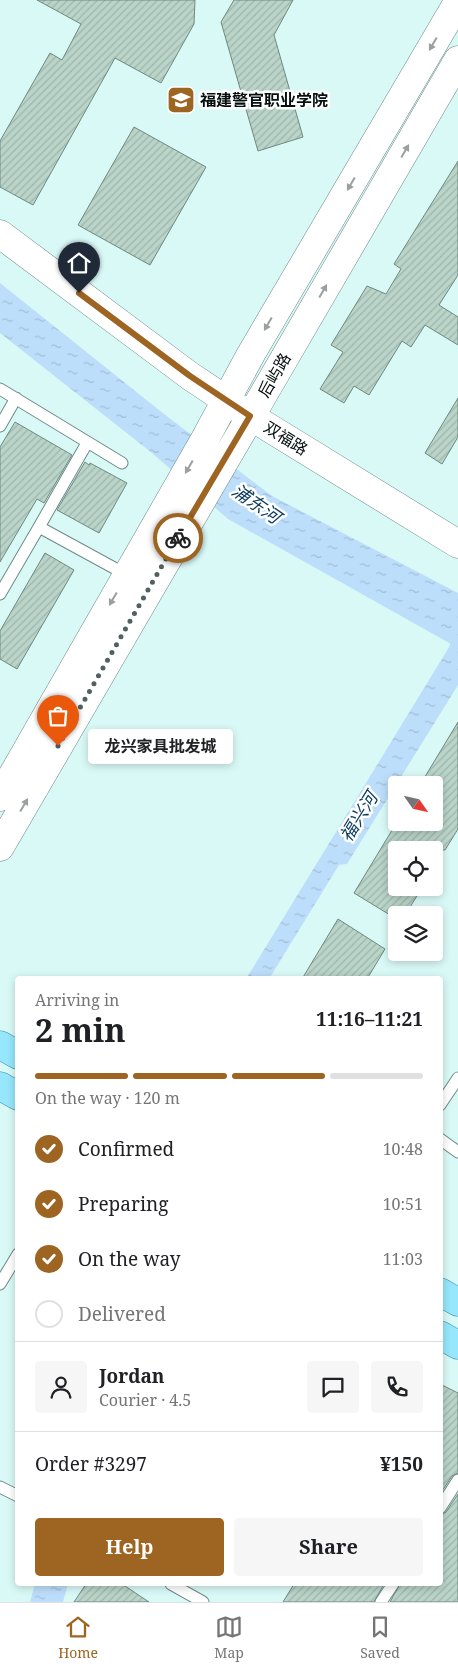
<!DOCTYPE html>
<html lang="en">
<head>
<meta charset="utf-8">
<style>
	body { margin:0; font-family:"Noto Serif","Noto Sans SC",serif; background:#f6f6f6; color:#202124; height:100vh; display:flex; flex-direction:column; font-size:19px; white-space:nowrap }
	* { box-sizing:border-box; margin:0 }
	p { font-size:16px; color:#757577 }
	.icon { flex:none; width:28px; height:28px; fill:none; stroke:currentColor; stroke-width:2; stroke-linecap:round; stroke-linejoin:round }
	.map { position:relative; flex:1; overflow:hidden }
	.panel { position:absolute; left:15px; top:976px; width:428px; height:610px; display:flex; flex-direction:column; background:#fff; border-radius:5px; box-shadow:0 2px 8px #0003 }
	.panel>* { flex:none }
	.needle { width:32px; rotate:124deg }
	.tools { position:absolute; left:388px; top:776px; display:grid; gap:10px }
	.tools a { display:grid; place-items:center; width:55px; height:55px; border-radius:5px; background:#fff; box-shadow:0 2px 8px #0003; font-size:25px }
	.pin { position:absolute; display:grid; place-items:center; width:42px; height:42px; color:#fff; margin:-51px -21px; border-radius:50% 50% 50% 0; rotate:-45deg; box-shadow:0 0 5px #0007 }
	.pin .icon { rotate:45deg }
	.courier { position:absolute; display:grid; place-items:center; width:50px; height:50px; margin:-25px; border:4px solid #9d6422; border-radius:50%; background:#fff; color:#222; box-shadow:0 1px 6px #0007 }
	.bubble { position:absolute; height:35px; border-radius:5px; background:#fff; box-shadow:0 2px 8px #0003; font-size:16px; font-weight:700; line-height:35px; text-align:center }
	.head em { font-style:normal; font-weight:700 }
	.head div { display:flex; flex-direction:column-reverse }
	.head { display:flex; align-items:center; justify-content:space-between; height:85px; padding:0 20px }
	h1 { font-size:32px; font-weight:700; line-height:38px }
	.bar { display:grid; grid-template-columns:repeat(4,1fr); gap:8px 5px; align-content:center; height:60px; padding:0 20px }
	.bar i { height:6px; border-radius:4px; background:#e0e0e0 }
	.bar .selected { background:#9d6422 }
	.bar p { grid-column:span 4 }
	.line { display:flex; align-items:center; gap:12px; padding:0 20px; border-top:1px solid #e0e0e0 }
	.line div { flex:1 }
	.round { display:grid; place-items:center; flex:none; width:52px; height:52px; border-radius:5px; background:#f6f6f6 }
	ol { padding:0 20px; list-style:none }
	li { display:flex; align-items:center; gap:15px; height:55px }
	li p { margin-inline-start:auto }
	li .icon { padding:5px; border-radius:50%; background:#9d6422; color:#fff; stroke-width:4 }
	li:last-child { color:#757577 }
	li i { width:28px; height:28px; border:2px solid #e0e0e0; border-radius:50% }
	.cta { display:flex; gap:10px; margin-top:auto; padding:10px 20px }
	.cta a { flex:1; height:58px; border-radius:5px; background:#9d6422; color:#fff; font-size:20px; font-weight:700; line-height:58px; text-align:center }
	.cta a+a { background:#f6f6f6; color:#202124 }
	.menu { display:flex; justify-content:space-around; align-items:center; height:70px; border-top:1px solid #e0e0e0; background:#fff; font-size:14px; color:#757577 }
	.menu a { display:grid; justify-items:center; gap:2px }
	.menu .selected { color:#9d6422 }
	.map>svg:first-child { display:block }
</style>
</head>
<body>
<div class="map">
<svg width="458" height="1602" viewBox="0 0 458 1602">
	<defs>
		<pattern id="water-ripples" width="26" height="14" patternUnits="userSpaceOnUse" patternTransform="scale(1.25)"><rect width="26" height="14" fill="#bddefb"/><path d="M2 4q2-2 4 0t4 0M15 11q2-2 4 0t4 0" fill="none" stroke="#a1bdd6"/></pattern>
		<pattern id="building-hatch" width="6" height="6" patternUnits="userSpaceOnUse" patternTransform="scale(1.25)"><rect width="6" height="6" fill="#bad4c9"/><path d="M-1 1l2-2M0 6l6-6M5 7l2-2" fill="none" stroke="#9eb5ab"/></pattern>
	</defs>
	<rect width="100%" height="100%" fill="#d9f9f7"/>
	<!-- water -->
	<path fill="url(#water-ripples)" d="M0,283l164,131 108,82 186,97v92l-111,179 -8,1 -70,114h-23l205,-335 -223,-125 -76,-66 -152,-120z
		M35,1584h33l-5,18h-33z"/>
	<!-- building -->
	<path fill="url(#building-hatch)" stroke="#6f897e" d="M37,0h158l-1,24 -33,59 -46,-25 -82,147 -33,-18v-46l50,-88 12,7 19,-36z
		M234,0h59l-19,35 29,102 -45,14 -37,-129z
		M134,127l72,40 -56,98 -72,-40z
		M458,161v114l-19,30 19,12v28l-33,-20 -14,22 -9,-6 -33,54 -15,-9 -10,17 -24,-14 23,-37 -12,-7 36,-59 19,8 15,-25 -7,-5z
		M458,398v39l-16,27 -17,-11z
		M15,422l57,33 -28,48 -7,-4 -37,63v-115z
		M85,462l4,3 1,-2 37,20 -28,50 -42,-23z
		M45,553l29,17 -57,99 -17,-10v-28z
		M458,722v107l-13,21h-49v38h26l-17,27h-15l-36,-22 43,-71h37v-37h-14z
		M338,919l47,30 -18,30h-65z
		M440,1384l18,9v80l-6,3 -12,18z
		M458,1494v108h-68l10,-18h40v-69l6,-3z
		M86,1584h36l27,18h-75z
		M294,1584h90l-10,18h-91z"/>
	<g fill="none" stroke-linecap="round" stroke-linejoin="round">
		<defs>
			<path id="lane" d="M0,389l122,74
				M0,426l16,-28
				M87,443l-48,84 88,48
				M0,594l39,-67
				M440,1105l18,-27
				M440,1139l18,13
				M0,1284l18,-30
				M0,1487l18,9
				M440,1508l18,-28
				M171,1584l32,18
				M381,1602l12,-18"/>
			<path id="secondary" d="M0,234l190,142 60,40 208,128
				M0,797l205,-358 46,-85 207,-352
				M0,847l458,-787"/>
			<path id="primary" d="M0,1045l18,10
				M0,1086l18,10
				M440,1292l18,10
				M440,1335l18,10"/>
		</defs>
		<!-- lane casing -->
		<use href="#lane" stroke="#6e8b8a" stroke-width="13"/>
		<!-- secondary casing -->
		<use href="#secondary" stroke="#6e8b8a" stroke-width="29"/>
		<!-- primary casing -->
		<use href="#primary" stroke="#3690a7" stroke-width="29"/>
		<!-- lane -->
		<use href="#lane" stroke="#fff" stroke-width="11"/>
		<!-- secondary -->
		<use href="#secondary" stroke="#fff" stroke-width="28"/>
		<!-- primary -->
		<use href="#primary" stroke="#96e6fc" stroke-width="28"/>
	</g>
	<!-- one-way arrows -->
	<defs><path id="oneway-solid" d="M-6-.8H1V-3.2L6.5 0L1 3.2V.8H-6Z" transform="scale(1.25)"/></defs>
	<g fill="#9b9f9f">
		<use href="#oneway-solid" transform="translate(433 44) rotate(120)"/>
		<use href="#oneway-solid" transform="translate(405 151) rotate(-60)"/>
		<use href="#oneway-solid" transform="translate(351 184) rotate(120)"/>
		<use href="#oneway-solid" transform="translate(323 291) rotate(-60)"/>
		<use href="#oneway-solid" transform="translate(268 324) rotate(120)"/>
		<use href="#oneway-solid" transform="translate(189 467) rotate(120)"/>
		<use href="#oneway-solid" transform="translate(113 599) rotate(120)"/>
		<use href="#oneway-solid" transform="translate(24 805) rotate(-60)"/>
	</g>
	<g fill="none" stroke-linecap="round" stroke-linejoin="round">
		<!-- done -->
		<path stroke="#4f6160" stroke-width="5" stroke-dasharray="0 9" d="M58,746l120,-208"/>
		<!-- route -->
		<path stroke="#9d6422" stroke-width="6" d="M79,293l111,83 60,40 -72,122"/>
	</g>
	<!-- icons -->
	<defs>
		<symbol id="university-square" viewBox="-11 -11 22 22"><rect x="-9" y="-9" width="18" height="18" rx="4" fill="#9d6422" stroke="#fefefe"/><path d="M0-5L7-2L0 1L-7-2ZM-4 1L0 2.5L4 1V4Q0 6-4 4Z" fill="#fff"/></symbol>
	</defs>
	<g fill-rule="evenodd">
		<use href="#university-square" x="165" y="84" width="32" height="32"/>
	</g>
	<g text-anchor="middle" stroke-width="5" stroke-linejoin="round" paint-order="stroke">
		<!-- poi labels -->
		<g font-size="16" font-weight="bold" fill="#050f0e" stroke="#fefefe" text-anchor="start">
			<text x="200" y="106">福建警官职业学院</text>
		</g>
		<!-- street labels -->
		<g font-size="16" fill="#050f0e" stroke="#fefefe">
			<text transform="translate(274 375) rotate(-60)" y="6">后屿路</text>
			<text transform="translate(286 438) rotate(32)" y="6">双福路</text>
		</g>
		<!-- water labels -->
		<g font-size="18" font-style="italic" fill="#0f3e60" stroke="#fefefe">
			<text transform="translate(256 504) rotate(35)" y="6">浦东河</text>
			<text transform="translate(359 817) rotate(-58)" y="6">福兴河</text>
		</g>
	</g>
</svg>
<div class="tools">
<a><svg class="needle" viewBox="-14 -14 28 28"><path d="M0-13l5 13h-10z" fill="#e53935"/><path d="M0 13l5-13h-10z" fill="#757577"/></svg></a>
<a><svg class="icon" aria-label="locate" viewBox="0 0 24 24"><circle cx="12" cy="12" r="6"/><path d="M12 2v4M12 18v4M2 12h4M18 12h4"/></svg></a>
<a><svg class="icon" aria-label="layers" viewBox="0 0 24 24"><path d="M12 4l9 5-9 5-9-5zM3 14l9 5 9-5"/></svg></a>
</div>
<div class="pin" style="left:58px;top:746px;background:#ea580c"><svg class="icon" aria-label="bag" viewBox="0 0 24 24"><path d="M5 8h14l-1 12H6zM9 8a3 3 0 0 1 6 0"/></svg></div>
<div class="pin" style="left:79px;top:293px;background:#1f2937"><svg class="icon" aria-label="home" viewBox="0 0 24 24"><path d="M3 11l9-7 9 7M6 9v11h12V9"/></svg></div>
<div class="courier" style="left:178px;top:538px"><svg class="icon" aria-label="bike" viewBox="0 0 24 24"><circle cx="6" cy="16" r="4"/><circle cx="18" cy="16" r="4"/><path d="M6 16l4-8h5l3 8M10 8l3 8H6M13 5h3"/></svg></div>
<div class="bubble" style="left:88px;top:729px;width:145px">龙兴家具批发城</div>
<section class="panel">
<div class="head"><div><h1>2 min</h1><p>Arriving in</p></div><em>11:16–11:21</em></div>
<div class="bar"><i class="selected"></i><i class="selected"></i><i class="selected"></i><i></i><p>On the way · 120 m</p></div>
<ol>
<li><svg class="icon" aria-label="check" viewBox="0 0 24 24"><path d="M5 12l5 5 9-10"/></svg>Confirmed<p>10:48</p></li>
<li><svg class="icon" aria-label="check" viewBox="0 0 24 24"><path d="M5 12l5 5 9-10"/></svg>Preparing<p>10:51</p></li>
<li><svg class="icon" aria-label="check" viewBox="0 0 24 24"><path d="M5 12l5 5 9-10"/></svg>On the way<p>11:03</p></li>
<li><i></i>Delivered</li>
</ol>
<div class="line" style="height:90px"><a class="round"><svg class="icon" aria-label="person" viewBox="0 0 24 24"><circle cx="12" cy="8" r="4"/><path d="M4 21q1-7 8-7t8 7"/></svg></a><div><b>Jordan</b><p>Courier · 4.5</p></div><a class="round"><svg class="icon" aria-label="chat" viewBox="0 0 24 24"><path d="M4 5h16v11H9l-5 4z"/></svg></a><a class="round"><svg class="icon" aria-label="phone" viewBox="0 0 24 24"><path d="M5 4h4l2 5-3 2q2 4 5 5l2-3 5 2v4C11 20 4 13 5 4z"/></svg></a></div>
<div class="line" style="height:65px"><div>Order #3297</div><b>¥150</b></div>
<div class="cta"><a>Help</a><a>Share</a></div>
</section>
</div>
<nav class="menu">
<a class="selected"><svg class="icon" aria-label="home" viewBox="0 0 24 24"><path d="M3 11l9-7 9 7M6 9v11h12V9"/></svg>Home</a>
<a><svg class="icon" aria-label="map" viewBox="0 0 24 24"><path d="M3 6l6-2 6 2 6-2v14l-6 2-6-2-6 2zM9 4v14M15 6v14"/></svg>Map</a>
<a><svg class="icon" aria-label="saved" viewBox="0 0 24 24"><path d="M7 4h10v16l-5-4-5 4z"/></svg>Saved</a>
</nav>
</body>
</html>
